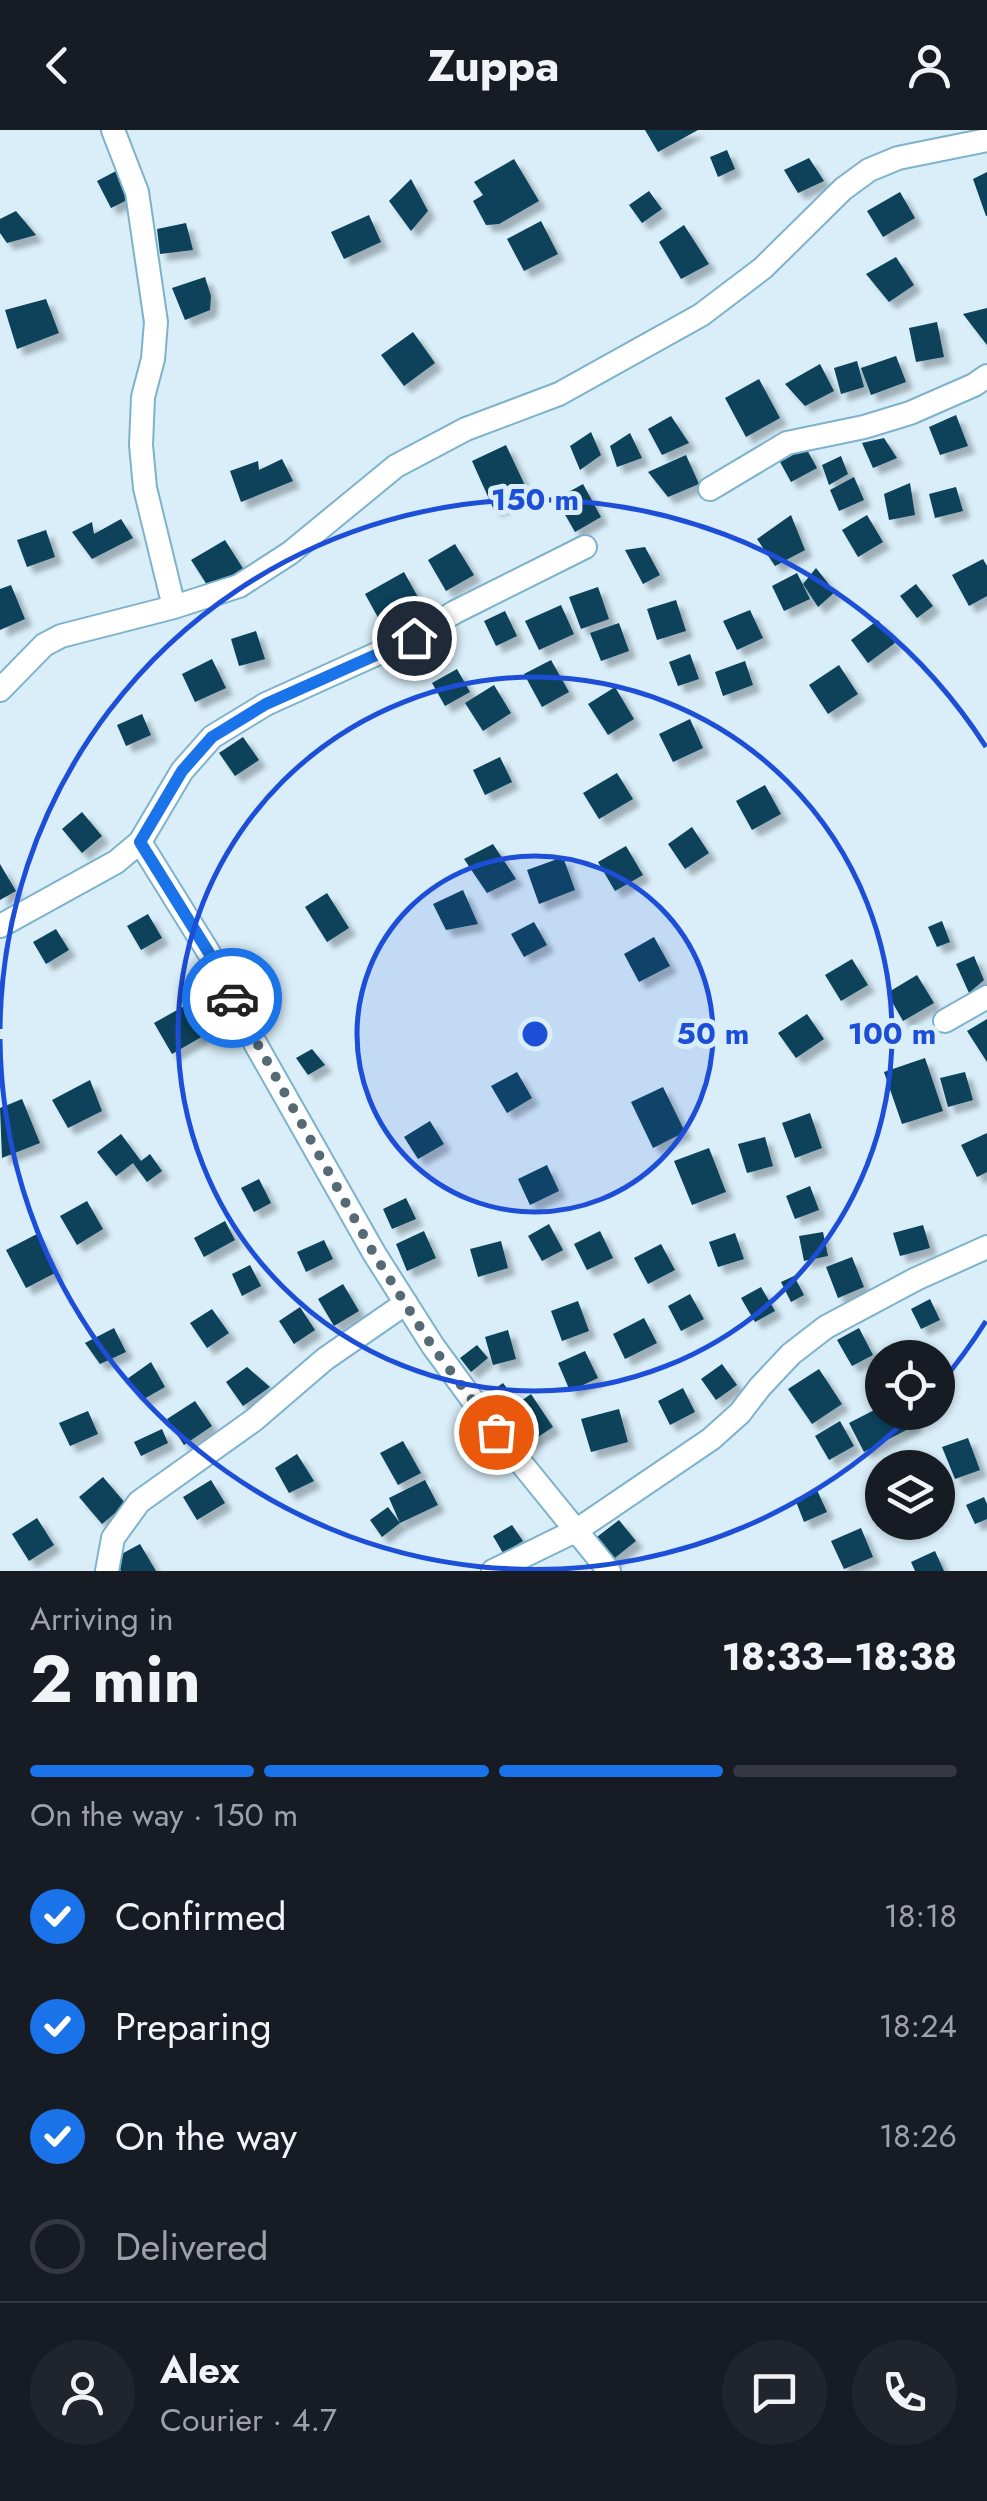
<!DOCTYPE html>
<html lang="en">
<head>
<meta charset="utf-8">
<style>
	body { margin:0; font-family:Jost,sans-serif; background:#20242c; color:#f1f3f6; height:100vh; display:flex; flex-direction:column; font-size:38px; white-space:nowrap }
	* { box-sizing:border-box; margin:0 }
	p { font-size:32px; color:#9ea1a6 }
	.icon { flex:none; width:55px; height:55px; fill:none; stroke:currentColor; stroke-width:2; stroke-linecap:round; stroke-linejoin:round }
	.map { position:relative; height:1441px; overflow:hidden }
	.side { display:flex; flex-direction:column; background:#171b24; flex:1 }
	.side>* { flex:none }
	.controls { position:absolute; left:865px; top:1210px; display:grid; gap:20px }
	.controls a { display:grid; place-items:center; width:90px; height:90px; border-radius:50%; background:#171b24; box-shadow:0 2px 8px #0004; font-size:50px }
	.pin { position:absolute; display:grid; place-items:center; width:85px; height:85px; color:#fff; margin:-42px; border:5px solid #fff; border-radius:50%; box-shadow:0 2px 10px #0007 }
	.courier { position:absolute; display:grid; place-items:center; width:100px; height:100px; margin:-50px; border:8px solid #1a73e8; border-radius:50%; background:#fff; color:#222; box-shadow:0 2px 12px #0007 }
	.headline em { font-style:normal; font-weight:700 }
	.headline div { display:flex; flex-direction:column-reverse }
	.headline { display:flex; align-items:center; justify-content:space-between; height:170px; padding:0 30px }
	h1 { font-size:65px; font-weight:700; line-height:75px }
	.bar { display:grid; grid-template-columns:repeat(4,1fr); gap:15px 10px; align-content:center; height:120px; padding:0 30px }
	.bar i { height:12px; border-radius:8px; background:#363941 }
	.bar .current { background:#1a73e8 }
	.bar p { grid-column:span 4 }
	.line { display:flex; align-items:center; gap:25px; padding:0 30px; border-top:2px solid #363941 }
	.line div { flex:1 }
	.round { display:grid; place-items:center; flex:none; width:105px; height:105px; border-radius:52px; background:#20242c }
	ol { padding:0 30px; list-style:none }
	li { display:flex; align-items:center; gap:30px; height:110px }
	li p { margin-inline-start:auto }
	li .icon { padding:10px; border-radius:50%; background:#1a73e8; color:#fff; stroke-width:4 }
	li:last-child { color:#9ea1a6 }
	li i { width:55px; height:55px; border:5px solid #363941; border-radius:50% }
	header { display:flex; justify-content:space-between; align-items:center; height:130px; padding:0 30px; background:#171b24; font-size:45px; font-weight:700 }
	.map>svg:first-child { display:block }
</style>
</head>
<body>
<header><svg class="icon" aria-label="back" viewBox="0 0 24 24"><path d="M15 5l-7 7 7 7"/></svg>Zuppa<svg class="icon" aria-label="person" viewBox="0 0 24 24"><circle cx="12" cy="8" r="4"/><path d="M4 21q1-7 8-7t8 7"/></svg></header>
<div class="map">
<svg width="987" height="1441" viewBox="0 0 987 1441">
	<defs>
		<filter id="shadow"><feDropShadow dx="7" dy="7" stdDeviation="2.5" flood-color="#0004"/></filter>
	</defs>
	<rect width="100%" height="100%" fill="#d9eef9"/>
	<!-- building -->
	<path fill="#08425a" filter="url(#shadow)" d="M645,0h53l-40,22z
		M727,20l8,19 -17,8 -8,-20z
		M809,28l15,23 -26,12 -14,-23z
		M514,29l25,42 -40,23 -13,1 -13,-24 10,-6 -9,-13z
		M118,40l15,27 -22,11 -14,-27z
		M987,42v44h-1l-13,-37z
		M411,49l17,32 -17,20 -22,-30z
		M649,61l13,18 -20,14 -13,-18z
		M900,62l15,26 -32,19 -16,-26z
		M16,81l20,24 -29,8 -7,-10v-14z
		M369,85l12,27 -37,17 -13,-27z
		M541,91l17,33 -34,17 -17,-32z
		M186,93l7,27 -33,4 -3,-25z
		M684,95l25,39 -28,15 -22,-37z
		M896,127l18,28 -25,17 -23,-28z
		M205,147l6,19 -1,14 -25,10 -13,-32z
		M46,169l13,34 -42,16 -12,-39z
		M987,178v37l-24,-31z
		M937,192l7,35 -28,5 -7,-34z
		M413,202l22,31 -31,23 -23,-31z
		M896,226l10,26 -35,13 -10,-27z
		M857,231l7,26 -23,7 -7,-26z
		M820,234l14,27 -29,15 -20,-22z
		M759,249l21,39 -34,19 -21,-39z
		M956,285l12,31 -28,9 -11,-28z
		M671,286l18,27 -27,12 -14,-26z
		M591,302l10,23 -21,15 -10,-24z
		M630,303l12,25 -25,9 -7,-21z
		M884,308l13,20 -24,10 -11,-25z
		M506,315l23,49 -35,16 -22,-49z
		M806,318l11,20 -26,14 -11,-20z
		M686,325l13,29 -31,13 -20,-25z
		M841,326l7,18 -19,11 -7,-20z
		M282,329l11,22 -52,21 -11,-31 28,-10 1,9z
		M854,347l10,23 -25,11 -9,-21z
		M910,353l5,32 -26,5 -5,-26z
		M583,354l18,33 -26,15 -19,-33z
		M956,357l7,24 -28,7 -6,-24z
		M791,385l14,35 -30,16 -18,-27z
		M867,385l16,27 -25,15 -16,-27z
		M121,389l12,19 -41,21 -20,-27 20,-10 2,12z
		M46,400l9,27 -28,10 -10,-27z
		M225,410l19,30 -33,21 -20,-31z
		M455,414l19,31 -28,16 -18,-31z
		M645,417l15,28 -17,9 -18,-34z
		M983,429l4,7v30l-18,10 -17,-31z
		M816,438l19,24 -17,15 -15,-23z
		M404,442l15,27 -14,8 12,20 -26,14 -26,-47z
		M797,443l13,26 -26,12 -12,-25z
		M916,454l17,22 -16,12 -17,-22z
		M11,455l14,34 -25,11v-41z
		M598,457l11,32 -28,10 -12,-32z
		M676,470l10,31 -29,9 -10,-31z
		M561,475l13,29 -35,16 -14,-29z
		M750,480l13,28 -26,12 -14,-29z
		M505,481l12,25 -21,10 -12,-25z
		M878,490l17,23 -27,20 -17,-23z
		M619,493l10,28 -28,10 -11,-28z
		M256,501l9,28 -26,7 -8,-27z
		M690,524l9,25 -21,7 -9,-24z
		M212,529l14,29 -31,14 -13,-28z
		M551,530l18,32 -27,15 -18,-33z
		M745,531l8,24 -30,11 -8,-24z
		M839,535l19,29 -30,20 -19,-29z
		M457,539l13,23 -25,14 -13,-23z
		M494,555l17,28 -28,18 -18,-28z
		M615,557l19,32 -26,16 -20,-31z
		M142,584l9,21 -25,11 -9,-21z
		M690,589l13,29 -30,14 -14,-28z
		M243,607l16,23 -24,16 -16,-23z
		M500,627l12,25 -27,13 -12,-25z
		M617,643l16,26 -34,20 -16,-26z
		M765,655l16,29 -29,16 -16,-29z
		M82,682l20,24 -20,17 -20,-24z
		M692,697l17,26 -24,16 -17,-25z
		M493,714l23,35 -29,14 -23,-34z
		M626,716l17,29 -28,16 -17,-29z
		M563,727l12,33 -36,14 -12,-34z
		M0,734l16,27 -16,9z
		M463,760l15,34 -32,6 -13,-26z
		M327,763l22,35 -22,14 -22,-35z
		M148,784l14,24 -21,12 -14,-24z
		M942,791l8,21 -13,5 -9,-20z
		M534,792l13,23 -23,12 -13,-23z
		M56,799l13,21 -23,14 -13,-22z
		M654,807l16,29 -31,16 -15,-28z
		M974,826l10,24 -15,13 -13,-29z
		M852,829l16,26 -27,16 -16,-26z
		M917,845l17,28 -31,18 -16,-28z
		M186,875l17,31 -31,18 -18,-31z
		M807,884l17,25 -28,19 -18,-25z
		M987,889v43l-20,-31z
		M312,919l13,16 -17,10 -12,-17z
		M925,928l18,53 -41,13 -18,-52z
		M517,942l15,26 -25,15 -16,-27z
		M965,942l8,28 -25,7 -8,-29z
		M90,950l12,31 -34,17 -16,-28z
		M663,957l22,45 -32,16 -22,-46z
		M22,969l18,44 -38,15 -2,-50z
		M810,983l12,35 -27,10 -13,-35z
		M430,991l14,23 -26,15 -14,-22z
		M987,1003v39l-10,5 -16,-32z
		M121,1004l20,27 9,-7 12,17 -15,11 -14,-19 -17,13 -19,-24z
		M765,1007l8,29 -26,7 -9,-29z
		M709,1018l17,44 -34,13 -18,-44z
		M547,1035l12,26 -29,14 -12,-26z
		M259,1049l12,24 -17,9 -13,-24z
		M810,1056l9,24 -24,9 -9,-23z
		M406,1068l10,21 -24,10 -9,-20z
		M87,1071l16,28 -26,16 -17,-29z
		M225,1091l10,19 -31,17 -10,-19z
		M549,1094l14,26 -21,11 -14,-25z
		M923,1095l7,23 -30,8 -7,-23z
		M424,1101l12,27 -29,13 -11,-27z
		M600,1101l13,27 -26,12 -13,-26z
		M823,1102l5,24 -24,5 -5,-25z
		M735,1103l9,26 -26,8 -9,-25z
		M37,1104l20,38 -31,16 -20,-38z
		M324,1110l9,19 -27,13 -9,-20z
		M501,1111l7,27 -30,9 -8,-28z
		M661,1114l14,26 -27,14 -14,-26z
		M852,1127l12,30 -26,11 -12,-31z
		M250,1135l11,21 -19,10 -10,-22z
		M794,1146l10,19 -13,7 -10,-20z
		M343,1154l16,27 -25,15 -16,-27z
		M761,1157l14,24 -20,11 -14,-24z
		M690,1164l14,25 -23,12 -13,-25z
		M930,1169l10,21 -19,9 -10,-20z
		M578,1171l11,30 -27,10 -11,-30z
		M300,1177l15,23 -21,14 -15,-23z
		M212,1179l17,24 -22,15 -17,-25z
		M644,1188l13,25 -32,16 -12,-25z
		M114,1198l12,24 -26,12 -15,-21z
		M859,1198l14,27 -21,11 -15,-26z
		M508,1200l8,29 -23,6 -8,-28z
		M477,1215l11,13 -17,14 -11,-14z
		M585,1221l13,27 -28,13 -12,-28z
		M151,1232l14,25 -23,13 -15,-21z
		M722,1234l15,21 -21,15 -15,-21z
		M247,1237l23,20 -27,19 -17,-24z
		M819,1239l23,35 -30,20 -24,-35z
		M503,1253l15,20 13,-9 22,33 -33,22 -38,-51z
		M683,1258l12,24 -25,13 -12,-24z
		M195,1271l17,25 -28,19 -17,-26z
		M882,1276v6h27l7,13 -52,27 -15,-29z
		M619,1279l9,33 -37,10 -10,-33z
		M88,1281l10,23 -28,12 -11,-23z
		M840,1291l14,25 -25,14 -14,-24z
		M162,1299l6,14 -27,13 -7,-14z
		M968,1308l12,32 -25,9 -13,-32z
		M403,1311l18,32 -23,12 -18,-32z
		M297,1324l17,27 -25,12 -14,-25z
		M103,1347l23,27 -24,20 -23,-27z
		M211,1350l14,23 -28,17 -14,-23z
		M425,1350l13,25 -38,18 -11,-25z
		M817,1360l10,22 -23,10 -9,-23z
		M984,1367l3,7v15l-12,5 -9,-19z
		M388,1377l12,16 -18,14 -12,-17z
		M37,1388l17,27 -25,16 -17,-27z
		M619,1390l17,21 -25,20 -18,-21z
		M512,1395l11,16 -20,12 -10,-17z
		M861,1398l12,29 -29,12 -13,-28z
		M140,1414l16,27h-35l-7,-13z
		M935,1421l9,20h-29l-4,-9z"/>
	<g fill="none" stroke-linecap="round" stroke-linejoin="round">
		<defs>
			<path id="minor" d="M113,0l24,62 19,130 -3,37 -10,38 -2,48 4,43 29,119
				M710,359l77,-46 77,-16 46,-14 64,-28 13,-9
				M0,560l44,-45 17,-9 113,-29 65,-21 51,-33 106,-87 70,-37 93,-35 142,-79 62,-47 80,-79 26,-19 29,-12 89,-18
				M140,712l69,111 46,90 119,210 59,93 63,86 113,139
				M0,796l116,-64 24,-20 42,-71 30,-34 54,-33 148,-67 41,-25 130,-65
				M945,891l42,-24
				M107,1441l6,-33 26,-36 115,-82 71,-61 81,-56
				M493,1441l84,-41 134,-91 29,-26 20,-26 31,-33 35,-27 90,-48 71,-32"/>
		</defs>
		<!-- minor casing -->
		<use href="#minor" stroke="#7db2cd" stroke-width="26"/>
		<!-- minor -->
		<use href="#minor" stroke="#fff" stroke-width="22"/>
	</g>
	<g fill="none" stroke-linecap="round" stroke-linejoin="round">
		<!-- done -->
		<path stroke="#556a75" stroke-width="10" stroke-dasharray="0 18" d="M232,868l142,256 58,92 64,86"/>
		<!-- route -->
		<path stroke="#1a73e8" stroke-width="12" d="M232,868l-23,-45 -69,-111 42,-71 30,-34 54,-33 148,-66"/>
	</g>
	<!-- distance rings -->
	<circle cx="535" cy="904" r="178" fill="#1d4ed8" fill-opacity=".12"/>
	<g fill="none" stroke="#1d4ed8" stroke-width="5">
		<circle cx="535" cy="904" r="178"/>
		<circle cx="535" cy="904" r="357"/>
		<path d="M986 1191A535 535 0 0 1 939 1255M910 1286A535 535 0 0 1 0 909M0 899A535 535 0 0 1 986 617"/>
	</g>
	<circle cx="535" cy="904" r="15" fill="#1d4ed8" stroke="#d9eef9" stroke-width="5"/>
	<g font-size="30" text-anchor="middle" font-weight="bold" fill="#1d4ed8" stroke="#d9eef9" stroke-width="10" stroke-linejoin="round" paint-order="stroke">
		<text x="535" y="380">150 m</text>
		<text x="713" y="914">50 m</text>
		<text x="892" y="914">100 m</text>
	</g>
</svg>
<div class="controls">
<a><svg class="icon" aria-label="locate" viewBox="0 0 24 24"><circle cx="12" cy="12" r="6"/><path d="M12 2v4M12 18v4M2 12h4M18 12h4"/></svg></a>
<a><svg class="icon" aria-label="layers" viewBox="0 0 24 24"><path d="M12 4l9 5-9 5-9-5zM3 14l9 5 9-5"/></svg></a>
</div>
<div class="pin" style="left:496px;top:1302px;background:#ea580c"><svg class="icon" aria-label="bag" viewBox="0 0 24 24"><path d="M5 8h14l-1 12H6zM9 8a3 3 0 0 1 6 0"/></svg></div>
<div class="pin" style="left:414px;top:508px;background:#1f2937"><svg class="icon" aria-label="home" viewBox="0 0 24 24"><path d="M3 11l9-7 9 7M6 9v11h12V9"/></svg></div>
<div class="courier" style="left:232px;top:868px"><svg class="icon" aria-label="car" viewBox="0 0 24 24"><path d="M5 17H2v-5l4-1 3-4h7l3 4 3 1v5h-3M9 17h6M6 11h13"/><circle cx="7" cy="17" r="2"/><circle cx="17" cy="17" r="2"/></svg></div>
</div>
<section class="side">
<div class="headline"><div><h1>2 min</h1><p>Arriving in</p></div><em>18:33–18:38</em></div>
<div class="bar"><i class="current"></i><i class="current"></i><i class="current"></i><i></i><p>On the way · 150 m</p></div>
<ol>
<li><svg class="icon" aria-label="check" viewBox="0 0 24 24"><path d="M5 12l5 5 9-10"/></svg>Confirmed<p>18:18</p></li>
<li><svg class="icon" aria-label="check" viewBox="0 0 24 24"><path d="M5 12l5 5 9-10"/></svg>Preparing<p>18:24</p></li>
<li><svg class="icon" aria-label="check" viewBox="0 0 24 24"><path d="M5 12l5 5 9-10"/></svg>On the way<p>18:26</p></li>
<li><i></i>Delivered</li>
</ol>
<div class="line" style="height:180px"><a class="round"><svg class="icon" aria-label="person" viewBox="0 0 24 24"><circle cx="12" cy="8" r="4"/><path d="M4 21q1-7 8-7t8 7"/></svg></a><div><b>Alex</b><p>Courier · 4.7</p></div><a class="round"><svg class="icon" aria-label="chat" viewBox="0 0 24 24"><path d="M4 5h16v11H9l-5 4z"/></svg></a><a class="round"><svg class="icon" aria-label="phone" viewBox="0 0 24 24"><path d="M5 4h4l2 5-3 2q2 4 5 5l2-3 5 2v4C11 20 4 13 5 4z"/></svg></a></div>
</section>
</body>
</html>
